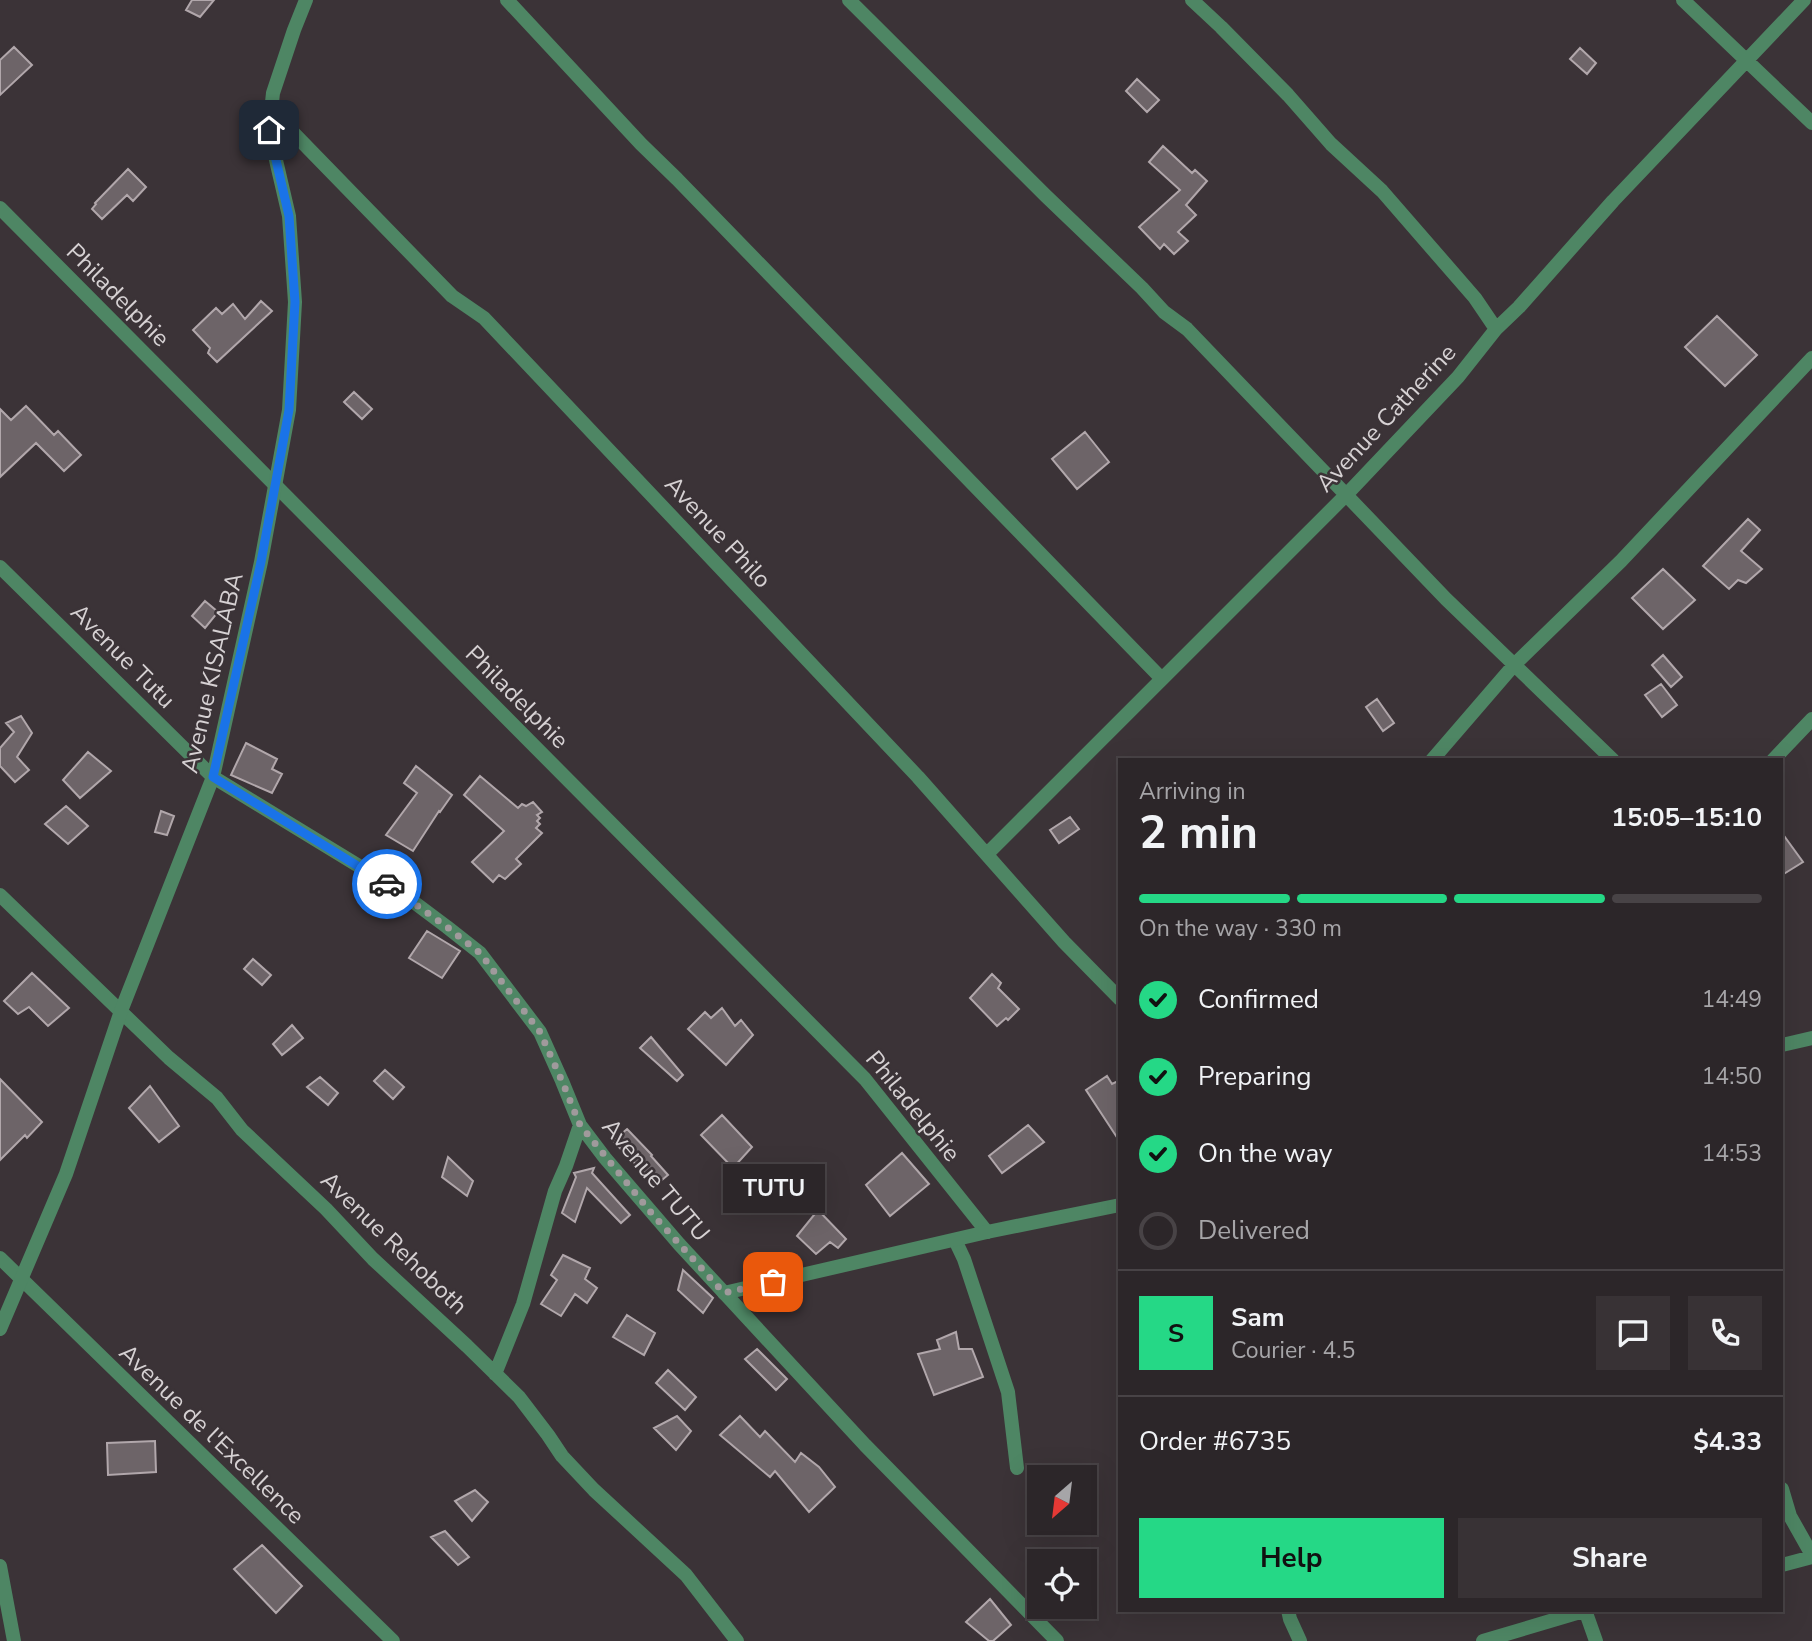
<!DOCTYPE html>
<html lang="en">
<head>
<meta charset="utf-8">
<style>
	body { margin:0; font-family:"Nunito Sans",sans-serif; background:#383235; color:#f1f3f6; height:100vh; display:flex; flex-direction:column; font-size:26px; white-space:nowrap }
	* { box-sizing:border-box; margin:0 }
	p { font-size:23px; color:#a6a5a8 }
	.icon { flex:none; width:38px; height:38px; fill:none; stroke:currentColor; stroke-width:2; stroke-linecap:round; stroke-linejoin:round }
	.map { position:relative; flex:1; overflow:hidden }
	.sheet { position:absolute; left:1118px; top:758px; width:665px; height:854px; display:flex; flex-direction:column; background:#2c2629; border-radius:0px; box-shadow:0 7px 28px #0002,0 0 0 2px #484346 }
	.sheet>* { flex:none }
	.needle { width:46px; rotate:208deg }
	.controls { position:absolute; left:1027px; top:1465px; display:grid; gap:14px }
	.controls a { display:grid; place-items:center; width:70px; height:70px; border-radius:0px; background:#2c2629; box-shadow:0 7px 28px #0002,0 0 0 2px #484346; font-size:35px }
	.pin { position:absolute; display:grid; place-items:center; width:60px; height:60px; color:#fff; margin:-30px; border-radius:14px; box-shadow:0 4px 10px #0006 }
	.courier { position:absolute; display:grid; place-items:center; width:70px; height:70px; margin:-35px; border:5px solid #1a73e8; border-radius:50%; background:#fff; color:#222; box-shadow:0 2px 9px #0007 }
	.bubble { position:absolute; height:49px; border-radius:0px; background:#2c2629; box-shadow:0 7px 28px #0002,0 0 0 2px #484346; font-size:23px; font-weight:700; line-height:49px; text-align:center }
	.head em { font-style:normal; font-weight:700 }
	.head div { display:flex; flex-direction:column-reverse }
	.head { display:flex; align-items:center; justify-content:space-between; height:119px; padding:0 21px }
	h1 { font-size:46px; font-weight:700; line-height:52px }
	.bar { display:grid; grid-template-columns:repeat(4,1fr); gap:10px 7px; align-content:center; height:84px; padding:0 21px }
	.bar i { height:9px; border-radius:5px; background:#484346 }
	.bar .on { background:#25d886 }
	.bar p { grid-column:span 4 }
	.line { display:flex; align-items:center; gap:18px; padding:0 21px; border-top:2px solid #484346 }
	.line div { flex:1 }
	.round { display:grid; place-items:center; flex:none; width:74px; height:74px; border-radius:0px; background:#383235 }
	ol { padding:0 21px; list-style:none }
	li { display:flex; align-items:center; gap:21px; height:77px }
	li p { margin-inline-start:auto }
	li .icon { padding:7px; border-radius:50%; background:#25d886; color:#111; stroke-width:4 }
	li:last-child { color:#a6a5a8 }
	li i { width:38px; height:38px; border:4px solid #484346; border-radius:50% }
	.primary-button { display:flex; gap:14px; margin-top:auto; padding:14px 21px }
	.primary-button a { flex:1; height:80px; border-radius:0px; background:#25d886; color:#111; font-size:28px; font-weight:700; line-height:80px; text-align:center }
	.primary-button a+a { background:#383235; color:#f1f3f6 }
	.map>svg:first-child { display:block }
</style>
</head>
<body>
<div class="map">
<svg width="1812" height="1641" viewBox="0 0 1812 1641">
	<rect width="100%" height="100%" fill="#3b3337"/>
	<!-- building -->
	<path fill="#6d6468" stroke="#b1a7ab" stroke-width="2" d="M192,0h22l-14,17 -14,-7z
		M14,47l18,18 -32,30v-35z
		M1580,48l16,15 -9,11 -17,-15z
		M1137,79l22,21 -12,12 -21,-21z
		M1163,146l29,27 3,-3 12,11 -21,24 10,10 -18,17 10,9 -14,13 -10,-10 -4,5 -21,-22 41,-37 -31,-28z
		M128,169l18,18 -13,14 -6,-6 -25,24 -10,-10 4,-5 -1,-1z
		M261,301l11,10 -55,51 -9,-9 2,-5 -17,-18 23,-22 6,6 11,-10 12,15z
		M1717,316l40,39 -32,31 -40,-39z
		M354,392l18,17 -10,10 -18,-17z
		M26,406l28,29 4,-4 23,24 -17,16 -28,-28 -36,34v-68l11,11z
		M1085,432l24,30 -32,27 -25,-30z
		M1748,519l12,11 -19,21 21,18 -16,14 -8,-3 -9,9 -26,-23z
		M1663,569l32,31 -32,29 -31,-31z
		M205,601l13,11 -13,16 -13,-12z
		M1663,655l19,22 -11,10 -19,-22z
		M1661,684l16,21 -15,12 -17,-22z
		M1377,699l17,24 -11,8 -17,-24z
		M21,716l11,17 -15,24 12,13 -14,12 -15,-16v-18l14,-16 -8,-9z
		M246,743l31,16 -5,10 10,5 -10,19 -41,-18z
		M88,752l23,19 -31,27 -17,-18z
		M416,766l36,29 -12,17 -1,-1 -26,40 -27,-16 31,-42 -13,-10z
		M480,776l38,32 4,-4 4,2 7,-4 9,10 -5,3 3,3 -3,3 3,3 -4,4 6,5 -26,26 5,5 -16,15 -6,-4 -6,7 -21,-20 32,-31 -40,-36z
		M66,806l22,20 -20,18 -23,-20z
		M161,811l13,5 -7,19 -12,-3z
		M1070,817l9,12 -20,14 -9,-13z
		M1782,833l21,29 -21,13z
		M427,931l33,20 -18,27 -33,-20z
		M253,959l18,16 -9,10 -18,-16z
		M32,973l37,35 -21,18 -19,-19 -11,7 -14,-13z
		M992,974l9,9 -3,5 21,21 -11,11 -2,-2 -9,8 -27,-28z
		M722,1008l13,18 6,-6 12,15 -27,30 -38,-36 17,-17 6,6z
		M292,1025l11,13 -21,17 -9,-11z
		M651,1037l32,38 -6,6 -37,-33z
		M385,1070l19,17 -11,12 -19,-18z
		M1107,1076l5,8 8,-4v62l-34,-52z
		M320,1077l18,16 -10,12 -21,-18z
		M0,1079l42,43 -15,16 -2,-3 -25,25z
		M150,1086l29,40 -20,16 -30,-34z
		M722,1115l30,32 -19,21 -32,-33z
		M1028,1125l16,17 -42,31 -13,-17z
		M627,1129l25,26 -1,1 17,19 -12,10 -43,-44z
		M902,1153l27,31 -39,32 -24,-31z
		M448,1157l25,24 -6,15 -25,-19z
		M594,1168l-2,5 38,42 -9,8 -34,-35 -12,34 -13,-9 14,-36 -2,-4z
		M818,1210l28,29 -8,9 -8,-6 -14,12 -19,-18z
		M563,1255l27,13 -5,11 12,9 -10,15 -12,-9 -14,22 -20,-12 16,-24 -6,-5z
		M683,1270l30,28 -10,15 -25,-23z
		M627,1315l28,18 -11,22 -31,-18z
		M956,1332l3,17h13l11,28 -49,18 -16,-41 22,-5 -3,-9z
		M757,1349l30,30 -11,11 -31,-31z
		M668,1370l28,27 -11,13 -29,-27z
		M677,1416l14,15 -15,19 -22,-22z
		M740,1416l20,21 5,-6 30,31 6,-9 18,14 16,20 -26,25 -34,-41 -5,6 -50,-42z
		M155,1441l1,31 -48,3 -1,-32z
		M475,1490l13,12 -16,19 -17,-20z
		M445,1531l24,26 -11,8 -27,-28z
		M262,1545l40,41 -26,27 -42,-44z
		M990,1599l21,26 -18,16h-4l-23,-19z"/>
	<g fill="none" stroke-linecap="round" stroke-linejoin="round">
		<!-- minor -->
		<path stroke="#4e8664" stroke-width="14" d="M507,0l134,144 36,35 485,500
			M849,0l197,196 96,92 22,24 23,17 259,270 167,161
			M1192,0l29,27 67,68 43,49 51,47 93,107 21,31
			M1683,0l129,123
			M271,110l181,186 32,22 434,459 146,165 56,57
			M0,208l865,871 122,153
			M0,567l213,210 182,111 52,39 33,26 60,79 22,49 18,44 25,33 74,86 186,201 192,196
			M1432,760l82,-95 107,-104 191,-203
			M1773,760l39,-41
			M987,854l361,-361 110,-116 38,-48 23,-22 94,-106 191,-201
			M0,895l169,163 48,40 25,32 84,79 47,50 94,87 52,51 29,38 14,21 32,34 92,85 51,66
			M955,1240l9,19 44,133 9,76
			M0,1258l393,383
			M495,1374l28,-70 32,-113 11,-25 14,-41
			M1782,1489l8,27 22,39
			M1782,1565l30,-8
			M1288,1610l2,9 10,22
			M1585,1610l11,31
			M1483,1641l104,-31"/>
		<!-- tertiary -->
		<path stroke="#4e8664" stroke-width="14" d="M1782,1045l30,-7
			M724,1293l263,-61 133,-27
			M0,1329l66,-155 55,-163 92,-234 48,-215 28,-152 6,-108 -6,-86 -20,-86 4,-37 21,-63 12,-30
			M0,1566l14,75"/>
	</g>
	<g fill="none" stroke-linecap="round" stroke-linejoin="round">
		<!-- done -->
		<path stroke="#a09a9c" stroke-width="7" stroke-dasharray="0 12.6" d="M387,884l60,43 33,26 60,79 22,49 18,44 73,90 71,78 49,-11"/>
		<!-- route -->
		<path stroke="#1a73e8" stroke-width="9" d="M269,130l20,86 6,86 -6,108 -28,152 -48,215 174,107"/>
	</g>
	<g text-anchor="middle" stroke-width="5" stroke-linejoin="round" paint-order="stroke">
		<!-- street labels -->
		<g font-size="24" fill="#d6d1d3" stroke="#3b3337">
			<text transform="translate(118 295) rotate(45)" y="8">Philadelphie</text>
			<text transform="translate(1386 418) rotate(-47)" y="8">Avenue Catherine</text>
			<text transform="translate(718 532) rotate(47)" y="8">Avenue Philo</text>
			<text transform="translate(123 656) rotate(45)" y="8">Avenue Tutu</text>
			<text transform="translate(212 673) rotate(-77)" y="8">Avenue KISALABA</text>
			<text transform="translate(517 697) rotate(45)" y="8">Philadelphie</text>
			<text transform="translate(913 1106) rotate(51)" y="8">Philadelphie</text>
			<text transform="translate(656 1180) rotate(50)" y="8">Avenue TUTU</text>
			<text transform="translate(394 1243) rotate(44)" y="8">Avenue Rehoboth</text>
			<text transform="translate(212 1434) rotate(44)" y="8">Avenue de l'Excellence</text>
		</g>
	</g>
</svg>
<div class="controls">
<a><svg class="needle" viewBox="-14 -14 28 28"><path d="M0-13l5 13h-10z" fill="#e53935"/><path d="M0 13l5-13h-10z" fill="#a6a5a8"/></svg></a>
<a><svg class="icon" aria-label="locate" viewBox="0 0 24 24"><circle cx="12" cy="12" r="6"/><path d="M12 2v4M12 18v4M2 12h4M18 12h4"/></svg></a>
</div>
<div class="pin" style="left:773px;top:1282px;background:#ea580c"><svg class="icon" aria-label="bag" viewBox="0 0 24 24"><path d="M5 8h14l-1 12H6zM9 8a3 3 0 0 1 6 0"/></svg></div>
<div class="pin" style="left:269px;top:130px;background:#1f2937"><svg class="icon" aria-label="home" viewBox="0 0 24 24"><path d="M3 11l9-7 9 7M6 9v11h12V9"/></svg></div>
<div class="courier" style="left:387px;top:884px"><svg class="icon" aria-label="car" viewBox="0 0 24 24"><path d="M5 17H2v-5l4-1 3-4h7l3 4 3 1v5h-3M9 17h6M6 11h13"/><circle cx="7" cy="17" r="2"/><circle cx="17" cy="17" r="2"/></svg></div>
<div class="bubble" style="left:723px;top:1164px;width:102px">TUTU</div>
<section class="sheet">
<div class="head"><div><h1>2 min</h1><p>Arriving in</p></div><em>15:05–15:10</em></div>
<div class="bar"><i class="on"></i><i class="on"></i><i class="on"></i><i></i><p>On the way · 330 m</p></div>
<ol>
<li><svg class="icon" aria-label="check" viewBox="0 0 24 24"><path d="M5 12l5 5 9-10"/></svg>Confirmed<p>14:49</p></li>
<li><svg class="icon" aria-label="check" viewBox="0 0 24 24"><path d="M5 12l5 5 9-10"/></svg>Preparing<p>14:50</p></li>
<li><svg class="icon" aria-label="check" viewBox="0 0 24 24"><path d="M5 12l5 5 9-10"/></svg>On the way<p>14:53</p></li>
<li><i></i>Delivered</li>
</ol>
<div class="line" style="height:126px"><b class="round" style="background:#25d886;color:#111">S</b><div><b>Sam</b><p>Courier · 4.5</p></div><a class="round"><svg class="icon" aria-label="chat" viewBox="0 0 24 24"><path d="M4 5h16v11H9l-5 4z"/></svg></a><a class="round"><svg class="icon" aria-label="phone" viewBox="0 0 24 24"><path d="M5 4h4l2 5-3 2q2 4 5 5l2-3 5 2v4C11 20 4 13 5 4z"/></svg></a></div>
<div class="line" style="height:91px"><div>Order #6735</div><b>$4.33</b></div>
<div class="primary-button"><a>Help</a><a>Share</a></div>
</section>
</div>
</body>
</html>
